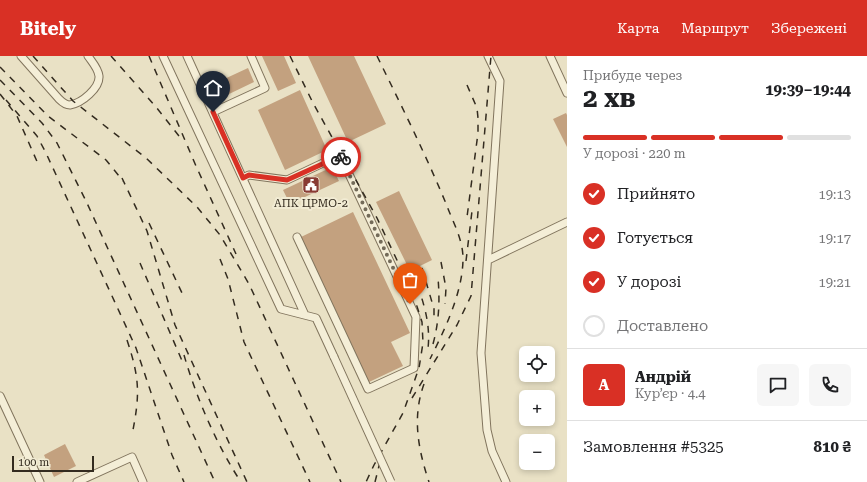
<!DOCTYPE html>
<html lang="uk">
<head>
<meta charset="utf-8">
<style>
	body { margin:0; font-family:"Roboto Serif",serif; background:#f6f6f6; color:#202124; height:100vh; display:flex; flex-direction:column; font-size:15px; white-space:nowrap }
	* { box-sizing:border-box; margin:0 }
	p { font-size:13px; color:#757577 }
	.icon { flex:none; width:22px; height:22px; fill:none; stroke:currentColor; stroke-width:2; stroke-linecap:round; stroke-linejoin:round }
	.map { position:relative; flex:1; overflow:hidden }
	.drawer { display:flex; flex-direction:column; background:#fff; width:300px }
	.drawer>* { flex:none }
	.buttons { position:absolute; left:519px; top:290px; display:grid; gap:8px }
	.buttons a { display:grid; place-items:center; width:36px; height:36px; border-radius:6px; background:#fff; box-shadow:0 2px 6px #0003; font-size:20px }
	.scale { position:absolute; left:12px; bottom:10px; width:82px; box-sizing:border-box; padding-left:4px; border:2px solid #332b1f; border-top:0; font-size:11px; line-height:14px; white-space:nowrap; color:#332b1f; -webkit-text-stroke:3px #f1ebd3; paint-order:stroke }
	.pin { position:absolute; display:grid; place-items:center; width:34px; height:34px; color:#fff; margin:-41px -17px; border-radius:50% 50% 50% 0; rotate:-45deg; box-shadow:0 0 4px #0007 }
	.pin .icon { rotate:45deg }
	.courier { position:absolute; display:grid; place-items:center; width:40px; height:40px; margin:-20px; border:3px solid #d93025; border-radius:50%; background:#fff; color:#222; box-shadow:0 1px 5px #0007 }
	.headline em { font-style:normal; font-weight:700 }
	.headline div { display:flex; flex-direction:column-reverse }
	.headline { display:flex; align-items:center; justify-content:space-between; height:68px; padding:0 16px }
	h1 { font-size:26px; font-weight:700; line-height:30px }
	.bar { display:grid; grid-template-columns:repeat(4,1fr); gap:6px 4px; align-content:center; height:48px; padding:0 16px }
	.bar i { height:5px; border-radius:3px; background:#e0e0e0 }
	.bar .selected { background:#d93025 }
	.bar p { grid-column:span 4 }
	.line { display:flex; align-items:center; gap:10px; padding:0 16px; border-top:1px solid #e0e0e0 }
	.line div { flex:1 }
	.round { display:grid; place-items:center; flex:none; width:42px; height:42px; border-radius:6px; background:#f6f6f6 }
	ol { padding:0 16px; list-style:none }
	li { display:flex; align-items:center; gap:12px; height:44px }
	li p { margin-inline-start:auto }
	li .icon { padding:4px; border-radius:50%; background:#d93025; color:#fff; stroke-width:4 }
	li:last-child { color:#757577 }
	li i { width:22px; height:22px; border:2px solid #e0e0e0; border-radius:50% }
	header { display:flex; align-items:center; gap:24px; box-sizing:border-box; height:56px; padding:0 20px; background:#d93025; color:#fff }
	header strong { font-size:19px }
	nav { display:flex; gap:22px; margin-inline-start:auto; font-size:14px }
	main { display:flex; flex:1; min-height:0 }
	.map>svg:first-child { display:block }
</style>
</head>
<body>
<header>
<strong>Bitely</strong>
<nav><a>Карта</a><a>Маршрут</a><a>Збережені</a></nav>
</header>
<main>
<div class="map">
<svg width="567" height="426" viewBox="0 0 567 426">
	<rect width="100%" height="100%" fill="#e9e1c5"/>
	<!-- building -->
	<path fill="#c3a17f" d="M262,0h22l12,27 -18,8z
		M308,0h46l32,68 -38,18z
		M248,12l6,14 -27,13 -7,-14z
		M300,34l27,60 -42,20 -27,-60z
		M566,57l1,2v32l-14,-28z
		M332,111l7,14 -49,23 -7,-14z
		M399,135l33,69 -22,11 -34,-69z
		M353,156l57,121 -19,9 12,24 -34,16 -68,-145z
		M65,388l11,22 -22,11 -10,-22z"/>
	<g fill="none" stroke-linecap="round" stroke-linejoin="round">
		<defs>
			<path id="minor" d="M21,0l38,43c3,3 6,6 11,6 12,-2 30,-17 29,-29 -1,-8 -7,-14 -11,-20
				M163,0l118,253 35,9 18,39
				M187,0l118,259
				M488,0l12,25 -19,272 6,77 5,21 14,31
				M550,0l17,37
				M213,56l52,-24 -14,-32
				M243,122l6,-3 38,5 53,-25 76,162 -2,51 -46,21 -71,-152
				M488,204l79,-38
				M0,340l40,86
				M77,426l55,-25 11,25"/>
		</defs>
		<!-- minor casing -->
		<use href="#minor" stroke="#81745d" stroke-width="9"/>
		<!-- minor -->
		<use href="#minor" stroke="#f4eed7" stroke-width="7"/>
		<!-- rail -->
		<path stroke="#332b1f" stroke-width="1.5" stroke-dasharray="7 7" stroke-linecap="butt" d="M33,0l40,45 73,57 51,49 23,28 29,49 92,198
			M111,0l45,51 23,29
			M149,0l47,110 40,88
			M290,0l23,47 64,115 36,76 9,28 1,21 -4,25 -16,45 -29,52 -8,17
			M377,0c24,49 49,99 70,150 6,16 16,34 16,52 0,34 -18,71 -33,101
			M0,11l48,49 58,44 18,22
			M0,24l42,43 15,20 29,58 129,281
			M467,29l10,23 1,10v15l-11,84
			M0,38l17,22 22,50
			M6,44l31,36 9,17 90,195 36,107 12,27
			M122,122l25,53 28,94 72,157
			M149,167l33,70
			M220,203l8,20 16,63 66,140
			M466,205l6,-50
			M441,206l5,26 -1,16
			M140,207l43,100
			M422,212l12,41v9
			M413,216c9,27 18,48 15,77
			M127,284c13,39 13,55 5,95
			M433,288c6,-22 7,-43 5,-66
			M184,299c12,42 33,91 57,127
			M424,328c-12,33 -6,65 5,98
			M412,342l45,-73 14,-29 20,-240
			M375,426l5,-20"/>
		<defs>
			<path id="minor-bridge" d="M334,301l57,125"/>
		</defs>
		<!-- minor-bridge casing -->
		<use href="#minor-bridge" stroke="#81745d" stroke-width="9" stroke-linecap="butt"/>
		<!-- minor-bridge -->
		<use href="#minor-bridge" stroke="#f4eed7" stroke-width="7"/>
	</g>
	<g fill="none" stroke-linecap="round" stroke-linejoin="round">
		<!-- done -->
		<path stroke="#736b59" stroke-width="4" stroke-dasharray="0 7.2" d="M341,101l69,147"/>
		<!-- route -->
		<path stroke="#d93025" stroke-width="5" d="M213,56l30,66 6,-3 38,5 53,-24 1,1"/>
	</g>
	<!-- icons -->
	<defs>
		<symbol id="civic-square" viewBox="-11 -11 22 22"><rect x="-9" y="-9" width="18" height="18" rx="4" fill="#893b34" stroke="#f1ebd3"/><path d="M-.6-6.5H3V-4.5H.6V-3L4-1V1h2V6H-6V1h2V-1L-.6-3ZM-1.2 2.5V6h2.4V2.5Z" fill="#fff"/></symbol>
	</defs>
	<g fill-rule="evenodd">
		<use href="#civic-square" x="301" y="119" width="20" height="20"/>
	</g>
	<g text-anchor="middle" stroke-width="4" stroke-linejoin="round" paint-order="stroke">
		<!-- poi labels -->
		<g font-size="11" fill="#332b1f" stroke="#f1ebd3">
			<text x="311" y="151">АПК ЦРМО-2</text>
		</g>
	</g>
</svg>
<div class="buttons">
<a><svg class="icon" aria-label="locate" viewBox="0 0 24 24"><circle cx="12" cy="12" r="6"/><path d="M12 2v4M12 18v4M2 12h4M18 12h4"/></svg></a>
<a>+</a>
<a>−</a>
</div>
<div class="scale">100 m</div>
<div class="pin" style="left:410px;top:248px;background:#ea580c"><svg class="icon" aria-label="bag" viewBox="0 0 24 24"><path d="M5 8h14l-1 12H6zM9 8a3 3 0 0 1 6 0"/></svg></div>
<div class="pin" style="left:213px;top:56px;background:#1f2937"><svg class="icon" aria-label="home" viewBox="0 0 24 24"><path d="M3 11l9-7 9 7M6 9v11h12V9"/></svg></div>
<div class="courier" style="left:341px;top:101px"><svg class="icon" aria-label="bike" viewBox="0 0 24 24"><circle cx="6" cy="16" r="4"/><circle cx="18" cy="16" r="4"/><path d="M6 16l4-8h5l3 8M10 8l3 8H6M13 5h3"/></svg></div>
</div>
<section class="drawer">
<div class="headline"><div><h1>2 хв</h1><p>Прибуде через</p></div><em>19:39–19:44</em></div>
<div class="bar"><i class="selected"></i><i class="selected"></i><i class="selected"></i><i></i><p>У дорозі · 220 m</p></div>
<ol>
<li><svg class="icon" aria-label="check" viewBox="0 0 24 24"><path d="M5 12l5 5 9-10"/></svg>Прийнято<p>19:13</p></li>
<li><svg class="icon" aria-label="check" viewBox="0 0 24 24"><path d="M5 12l5 5 9-10"/></svg>Готується<p>19:17</p></li>
<li><svg class="icon" aria-label="check" viewBox="0 0 24 24"><path d="M5 12l5 5 9-10"/></svg>У дорозі<p>19:21</p></li>
<li><i></i>Доставлено</li>
</ol>
<div class="line" style="height:72px"><b class="round" style="background:#d93025;color:#fff">А</b><div><b>Андрій</b><p>Кур’єр · 4.4</p></div><a class="round"><svg class="icon" aria-label="chat" viewBox="0 0 24 24"><path d="M4 5h16v11H9l-5 4z"/></svg></a><a class="round"><svg class="icon" aria-label="phone" viewBox="0 0 24 24"><path d="M5 4h4l2 5-3 2q2 4 5 5l2-3 5 2v4C11 20 4 13 5 4z"/></svg></a></div>
<div class="line" style="height:52px"><div>Замовлення #5325</div><b>810 ₴</b></div>
</section>
</main>
</body>
</html>
